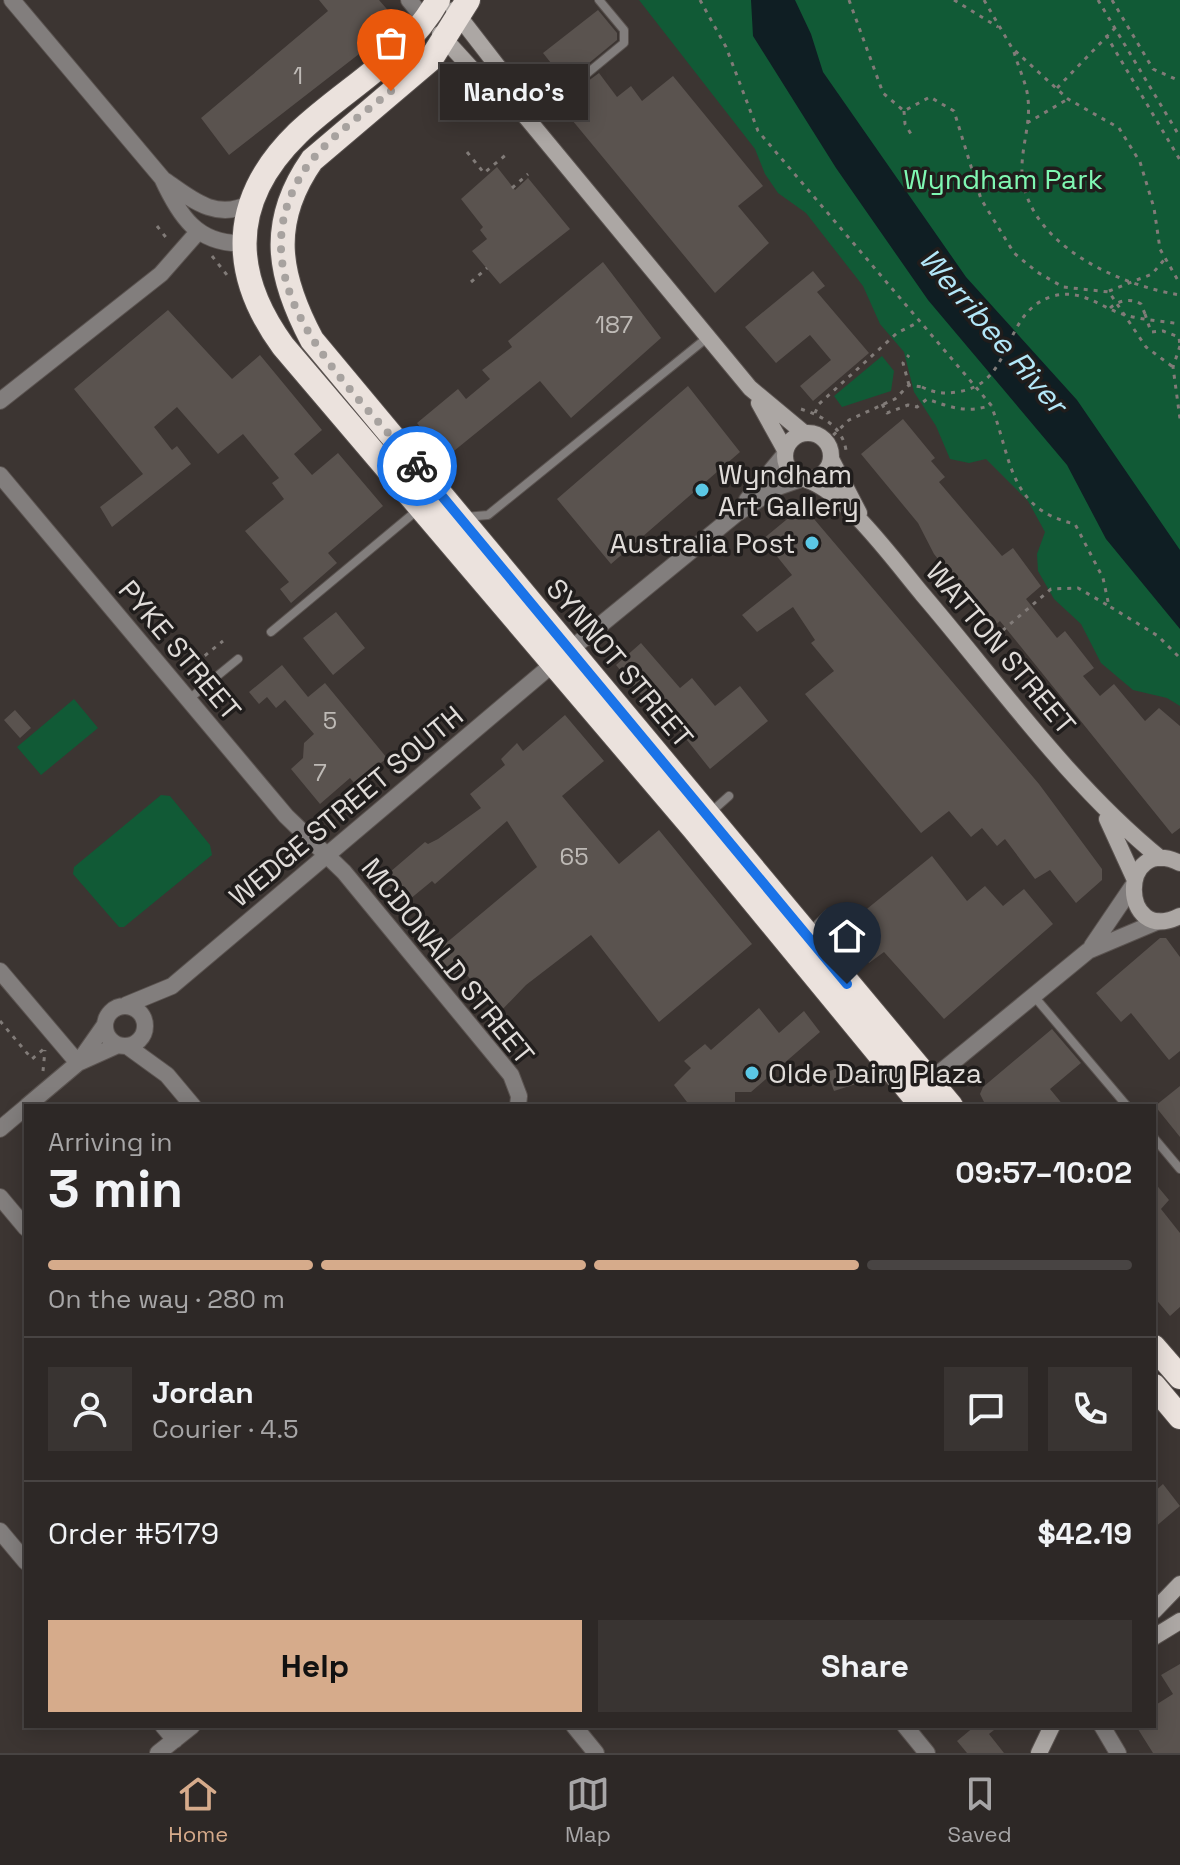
<!DOCTYPE html>
<html lang="en">
<head>
<meta charset="utf-8">
<style>
	body { margin:0; font-family:"Space Grotesk",sans-serif; background:#393432; color:#f1f3f6; height:100vh; display:flex; flex-direction:column; font-size:30px; white-space:nowrap }
	* { box-sizing:border-box; margin:0 }
	p { font-size:26px; color:#a7a6a7 }
	.icon { flex:none; width:44px; height:44px; fill:none; stroke:currentColor; stroke-width:2; stroke-linecap:round; stroke-linejoin:round }
	.map { position:relative; flex:1; overflow:hidden }
	.panel { position:absolute; left:24px; top:1104px; width:1132px; height:624px; display:flex; flex-direction:column; background:#2d2826; border-radius:0px; box-shadow:0 4px 20px #0003,0 0 0 2px #484443 }
	.panel>* { flex:none }
	.pin { position:absolute; display:grid; place-items:center; width:68px; height:68px; color:#fff; margin:-82px -34px; border-radius:50% 50% 50% 0; rotate:-45deg; box-shadow:0 0 8px #0007 }
	.pin .icon { rotate:45deg }
	.courier { position:absolute; display:grid; place-items:center; width:80px; height:80px; margin:-40px; border:6px solid #1a73e8; border-radius:50%; background:#fff; color:#222; box-shadow:0 2px 10px #0007 }
	.bubble { position:absolute; height:56px; border-radius:0px; background:#2d2826; box-shadow:0 4px 20px #0003,0 0 0 2px #484443; font-size:26px; font-weight:700; line-height:56px; text-align:center }
	.head em { font-style:normal; font-weight:700 }
	.head div { display:flex; flex-direction:column-reverse }
	.head { display:flex; align-items:center; justify-content:space-between; height:136px; padding:0 24px }
	h1 { font-size:52px; font-weight:700; line-height:60px }
	.bar { display:grid; grid-template-columns:repeat(4,1fr); gap:12px 8px; align-content:center; height:96px; padding:0 24px }
	.bar i { height:10px; border-radius:6px; background:#484443 }
	.bar .on { background:#d6ab8b }
	.bar p { grid-column:span 4 }
	.line { display:flex; align-items:center; gap:20px; padding:0 24px; border-top:2px solid #484443 }
	.line div { flex:1 }
	.round { display:grid; place-items:center; flex:none; width:84px; height:84px; border-radius:0px; background:#393432 }
	.cta { display:flex; gap:16px; margin-top:auto; padding:16px 24px }
	.cta a { flex:1; height:92px; border-radius:0px; background:#d6ab8b; color:#111; font-size:32px; font-weight:700; line-height:92px; text-align:center }
	.cta a+a { background:#393432; color:#f1f3f6 }
	.menu { display:flex; justify-content:space-around; align-items:center; height:112px; border-top:2px solid #484443; background:#2d2826; font-size:22px; color:#a7a6a7 }
	.menu a { display:grid; justify-items:center; gap:4px }
	.menu .on { color:#d6ab8b }
	.map>svg:first-child { display:block }
</style>
</head>
<body>
<div class="map">
<svg width="1180" height="1753" viewBox="0 0 1180 1753">
	<rect width="100%" height="100%" fill="#3c3532"/>
	<!-- green -->
	<path fill="#115a36" d="M639,0h541v706l-13,-8 -34,-8 -32,-27 -20,-39 -27,-25 -16,-28 -1,-17 8,-22 -17,-31 -42,-42 -17,4 -19,-4 -14,-33 -22,-34 -10,-40 -24,-28 -17,-38 -57,-73 -28,-20 -13,-19 -10,-25z
		M882,356l12,15 -3,20 -49,16 -8,-11z
		M74,699l24,29 -57,47 -24,-28z
		M161,795l9,1 40,49 2,10 -88,72h-5l-46,-53 1,-7z"/>
	<!-- water -->
	<path fill="#0f1e23" d="M751,0h44l16,34 12,38 143,205 111,123 103,150v79l-74,-90 -39,-74 -139,-165 -92,-132 -83,-132z"/>
	<!-- building -->
	<path fill="#5a534f" d="M319,0h60l20,23 -170,132 -28,-37 127,-107z
		M598,10l19,23v7l-51,42 -23,-29z
		M599,73l18,24 14,-11 11,15 31,-25 90,110 -25,20 31,37 -54,50 -157,-190z
		M497,167l18,23 13,-12 42,51 -70,55 -28,-33 15,-12 -7,-9 3,-3 -22,-28z
		M603,262l58,76 -90,80 -31,-37 -96,78 -27,-36 41,-34 8,10 24,-20 -8,-9 30,-23 -4,-6z
		M813,271l12,15 -8,6 52,61 -56,48 -13,-15 31,-26 -21,-25 -34,28 -31,-36z
		M168,310l64,69 28,-24 62,75 -28,24 18,21 26,-22 45,53 -55,47 9,10 -46,40 -11,-14 9,-7 -44,-51 39,-32 -12,-16 7,-5 -36,-44 -25,20 -41,-47 -23,20 18,23 5,-4 14,18 -79,63 -12,-20 43,-33 -69,-85z
		M688,386l52,66 -129,112 -54,-65z
		M903,419l32,39 -4,3 14,16 -6,5 63,74 11,-8 28,38 -15,13 31,39 8,-7 29,37 -11,8 17,20 14,-12 31,37 14,-13 21,18v102l-8,6 -172,-213 -7,6 -59,-73 -16,-31 -57,-69z
		M803,506l236,278 63,85v11l-26,23 -26,-33 -15,9 -30,-40 -8,7 -15,-18 -11,9 -22,-26 -28,22 -116,-139 29,-23 -23,-28 4,-3 -22,-33 -36,25 -15,-17 50,-40 -29,-36z
		M336,612l29,36 -32,27 -30,-37z
		M641,643l39,45 12,-10 23,28 25,-20 28,35 -58,48 -58,-73 -6,5 -30,-36z
		M282,665l26,32 17,-14 62,75 -32,26 -5,-6 -30,26 -29,-35 12,-11 1,-15 10,-9 -29,-34 -9,8 -9,-11 -8,7 -10,-12z
		M15,710l16,18 -11,10 -16,-18z
		M565,715l39,46 -42,35 57,68 40,-34 93,114 -93,78 -68,-87 -65,50 -27,28 -32,-38 -10,8 -24,-29 104,-87 -30,-46 -72,63 -3,-3 -28,23 -21,-26 42,-36 3,2 10,-5 43,-31 -11,-14 35,-29 -4,-6 16,-16 6,8z
		M932,856l35,45 18,-15 18,20 21,-17 29,35 -109,95 -60,-67 -15,11 -28,-33z
		M1160,938h6l14,19v94l-11,9 -38,-47 -10,9 -25,-29z
		M759,1008l20,25 25,-22 16,21 -69,60h-16v14h-45l-16,-21 17,-17 -7,-7 21,-17 6,6z
		M1052,1029l29,34 -31,26 14,17h-78l-6,-12 3,-7z
		M852,1063l7,20 -25,8 -7,-19z
		M1180,1086v51l-25,-31z
		M1154,1182l15,18 -8,9 19,24v74l-10,9 -16,-19z
		M1163,1484l17,22 -26,22v-36z
		M1180,1664v89h-27l-17,-27h18v-20l19,-12 -12,-19z
		M975,1726h24l-10,8 15,19h-37l-10,-12z"/>
	<g fill="none" stroke-linecap="round" stroke-linejoin="round">
		<defs>
			<path id="lane" d="M545,84l22,6 57,-47v-13l-25,-30
				M465,517l23,-2 220,-178
				M271,632l149,-124
				M189,699l49,-40
				M711,812l18,-16
				M808,933l20,-19
				M1033,995l94,111
				M1154,1138l26,31"/>
			<path id="street" d="M12,0l150,178c17,37 35,67 81,65
				M409,0l17,21
				M163,179c27,19 53,43 87,24
				M0,401l161,-127 36,-41
				M0,475l286,341 58,56 167,203 8,21 -1,10
				M747,500l38,-46
				M571,649l165,-135 42,-27 23,-8
				M1092,946l40,-59
				M0,971l78,92
				M126,1005l46,-19 381,-322
				M105 1026a20 20 0 1 1 40 0a20 20 0 1 1-40 0Z
				M127,1046l40,29 26,31
				M78,1063l26,-37
				M931,1080l157,-129 71,-30
				M27,1106l51,-43 40,-18
				M0,1129l26,-22
				M0,1197l26,31
				M0,1531l26,31
				M163,1726l12,14
				M574,1726l22,27
				M905,1726l22,27
				M1102,1726l16,27
				M158,1753l34,-27"/>
			<path id="secondary" d="M454,10l55,71 12,30
				M440,34l52,57 29,20 229,277 54,45
				M759,403l26,47
				M785 456a23 23 0 1 1 46 0a23 23 0 1 1-46 0Z
				M831,459l28,54
				M807,480c38,12 89,83 116,115 76,89 146,189 237,263
				M1107,819l27,59
				M1180,863c-62,-30 -61,84 0,53
				M1154,1611l26,-27
				M1154,1637l26,-16
				M1039,1753l13,-27"/>
			<path id="highway" d="M438,0c-33,59 -93,88 -140,133 -68,66 -69,139 -15,213l411,483 228,277
				M468,0l-37,59 -119,101c-44,63 -34,116 0,180l639,766
				M1154,1347l26,30
				M1154,1386l26,31"/>
		</defs>
		<!-- lane casing -->
		<use href="#lane" stroke="#5a5350" stroke-width="10"/>
		<!-- street casing -->
		<use href="#street" stroke="#5a5350" stroke-width="18"/>
		<!-- secondary casing -->
		<use href="#secondary" stroke="#5a5350" stroke-width="18"/>
		<!-- highway casing -->
		<use href="#highway" stroke="#5a5350" stroke-width="26"/>
		<!-- path -->
		<path stroke="#817b78" stroke-width="3" stroke-dasharray="4 6" stroke-linecap="butt" d="M700,0l26,47 32,84 233,274c21,54 17,104 84,119l28,54 6,28 49,30 22,22
			M849,0l34,93 21,18 26,-14 24,14 27,88 33,54 23,19 26,15 46,5 37,55 27,20
			M954,0l44,27
			M984,0l28,48 56,51 51,29 21,34 14,46 6,41 20,35
			M1098,0l82,137
			M1112,0l41,69 27,12
			M1106,35l74,125
			M1014,52c4,15 13,32 14,47 3,24 -7,49 -6,73 4,72 96,113 158,123
			M1057,88l58,-60
			M904,111l1,13 6,10
			M1027,123l41,-24
			M467,152l17,21 24,-20
			M512,188l16,-14
			M157,226l11,14
			M212,256l15,19
			M471,282l16,-14
			M1109,291l43,-17 12,-14
			M1145,314l6,18 12,-1 16,6 1,9
			M1180,346l-7,21 7,52
			M909,385l-6,-22 6,-8
			M882,404l5,9 21,-8 9,2 10,-8c23,8 40,15 64,6
			M801,409c21,7 41,17 45,41
			M815,413l4,-9 78,-71 22,-11
			M826,442l23,-22 46,-21 14,-14 13,2
			M995,637l56,-48 27,-1 31,18
			M197,662l26,-21
			M0,1021l32,38 14,-12
			M43,1071l2,-21"/>
		<!-- lane -->
		<use href="#lane" stroke="#827e7d" stroke-width="8"/>
		<!-- street -->
		<use href="#street" stroke="#827e7d" stroke-width="16"/>
		<!-- secondary -->
		<use href="#secondary" stroke="#aca7a4" stroke-width="16"/>
		<!-- highway -->
		<use href="#highway" stroke="#ebe2dd" stroke-width="24"/>
		<!-- path-bridge -->
		<path stroke="#817b78" stroke-width="3" stroke-dasharray="4 6" stroke-linecap="butt" d="M1110,308c9,-8 21,-10 31,-4l4,10
			M922,387c12,6 22,7 35,5 58,-8 43,-77 93,-95 31,-10 49,10 75,18 18,5 37,6 55,9"/>
	</g>
	<g fill="none" stroke-linecap="round" stroke-linejoin="round">
		<!-- done -->
		<path stroke="#a7a29f" stroke-width="8" stroke-dasharray="0 14.4" d="M391,91c-30,25 -73,53 -92,88 -63,111 54,210 118,287"/>
		<!-- route -->
		<path stroke="#1a73e8" stroke-width="10" d="M417,466l430,518"/>
	</g>
	<!-- markers -->
	<g fill="#5bc8e6" stroke="#201d1c" stroke-width="3">
		<circle cx="702" cy="490" r="8"/>
		<circle cx="812" cy="543" r="8"/>
		<circle cx="752" cy="1073" r="8"/>
	</g>
	<g text-anchor="middle" stroke-width="7" stroke-linejoin="round" paint-order="stroke">
		<!-- number labels -->
		<g font-size="24" fill="#bebab6">
			<text x="298" y="84">1</text>
			<text x="614" y="333">187</text>
			<text x="330" y="729">5</text>
			<text x="320" y="781">7</text>
			<text x="574" y="865">65</text>
		</g>
		<!-- park labels -->
		<g font-size="28" fill="#7ff7b2" stroke="#201d1c">
			<text x="1003" y="189">Wyndham Park</text>
		</g>
		<!-- poi labels -->
		<g font-size="28" fill="#e0dcd9" stroke="#201d1c" text-anchor="start">
			<text x="718" y="484">Wyndham<tspan x="718" dy="32">Art Gallery</tspan></text>
			<text x="796" y="553" text-anchor="end">Australia Post</text>
			<text x="768" y="1083">Olde Dairy Plaza</text>
		</g>
		<!-- street labels -->
		<g font-size="28" fill="#e0dcd9" stroke="#201d1c">
			<text transform="translate(1001 648) rotate(50)" y="10">WATTON STREET</text>
			<text transform="translate(180 650) rotate(50)" y="10">PYKE STREET</text>
			<text transform="translate(620 663) rotate(50)" y="10">SYNNOT STREET</text>
			<text transform="translate(346 806) rotate(-40)" y="10">WEDGE STREET SOUTH</text>
			<text transform="translate(448 961) rotate(51)" y="10">MCDONALD STREET</text>
		</g>
		<!-- water labels -->
		<g font-size="30" font-style="italic" fill="#b3e7f8" stroke="#201d1c">
			<text transform="translate(993 331) rotate(49)" y="10">Werribee River</text>
		</g>
	</g>
</svg>
<div class="pin" style="left:391px;top:91px;background:#ea580c"><svg class="icon" aria-label="bag" viewBox="0 0 24 24"><path d="M5 8h14l-1 12H6zM9 8a3 3 0 0 1 6 0"/></svg></div>
<div class="pin" style="left:847px;top:984px;background:#1f2937"><svg class="icon" aria-label="home" viewBox="0 0 24 24"><path d="M3 11l9-7 9 7M6 9v11h12V9"/></svg></div>
<div class="courier" style="left:417px;top:466px"><svg class="icon" aria-label="bike" viewBox="0 0 24 24"><circle cx="6" cy="16" r="4"/><circle cx="18" cy="16" r="4"/><path d="M6 16l4-8h5l3 8M10 8l3 8H6M13 5h3"/></svg></div>
<div class="bubble" style="left:440px;top:64px;width:148px">Nando's</div>
<section class="panel">
<div class="head"><div><h1>3 min</h1><p>Arriving in</p></div><em>09:57–10:02</em></div>
<div class="bar"><i class="on"></i><i class="on"></i><i class="on"></i><i></i><p>On the way · 280 m</p></div>
<div class="line" style="height:144px"><a class="round"><svg class="icon" aria-label="person" viewBox="0 0 24 24"><circle cx="12" cy="8" r="4"/><path d="M4 21q1-7 8-7t8 7"/></svg></a><div><b>Jordan</b><p>Courier · 4.5</p></div><a class="round"><svg class="icon" aria-label="chat" viewBox="0 0 24 24"><path d="M4 5h16v11H9l-5 4z"/></svg></a><a class="round"><svg class="icon" aria-label="phone" viewBox="0 0 24 24"><path d="M5 4h4l2 5-3 2q2 4 5 5l2-3 5 2v4C11 20 4 13 5 4z"/></svg></a></div>
<div class="line" style="height:104px"><div>Order #5179</div><b>$42.19</b></div>
<div class="cta"><a>Help</a><a>Share</a></div>
</section>
</div>
<nav class="menu">
<a class="on"><svg class="icon" aria-label="home" viewBox="0 0 24 24"><path d="M3 11l9-7 9 7M6 9v11h12V9"/></svg>Home</a>
<a><svg class="icon" aria-label="map" viewBox="0 0 24 24"><path d="M3 6l6-2 6 2 6-2v14l-6 2-6-2-6 2zM9 4v14M15 6v14"/></svg>Map</a>
<a><svg class="icon" aria-label="saved" viewBox="0 0 24 24"><path d="M7 4h10v16l-5-4-5 4z"/></svg>Saved</a>
</nav>
</body>
</html>
